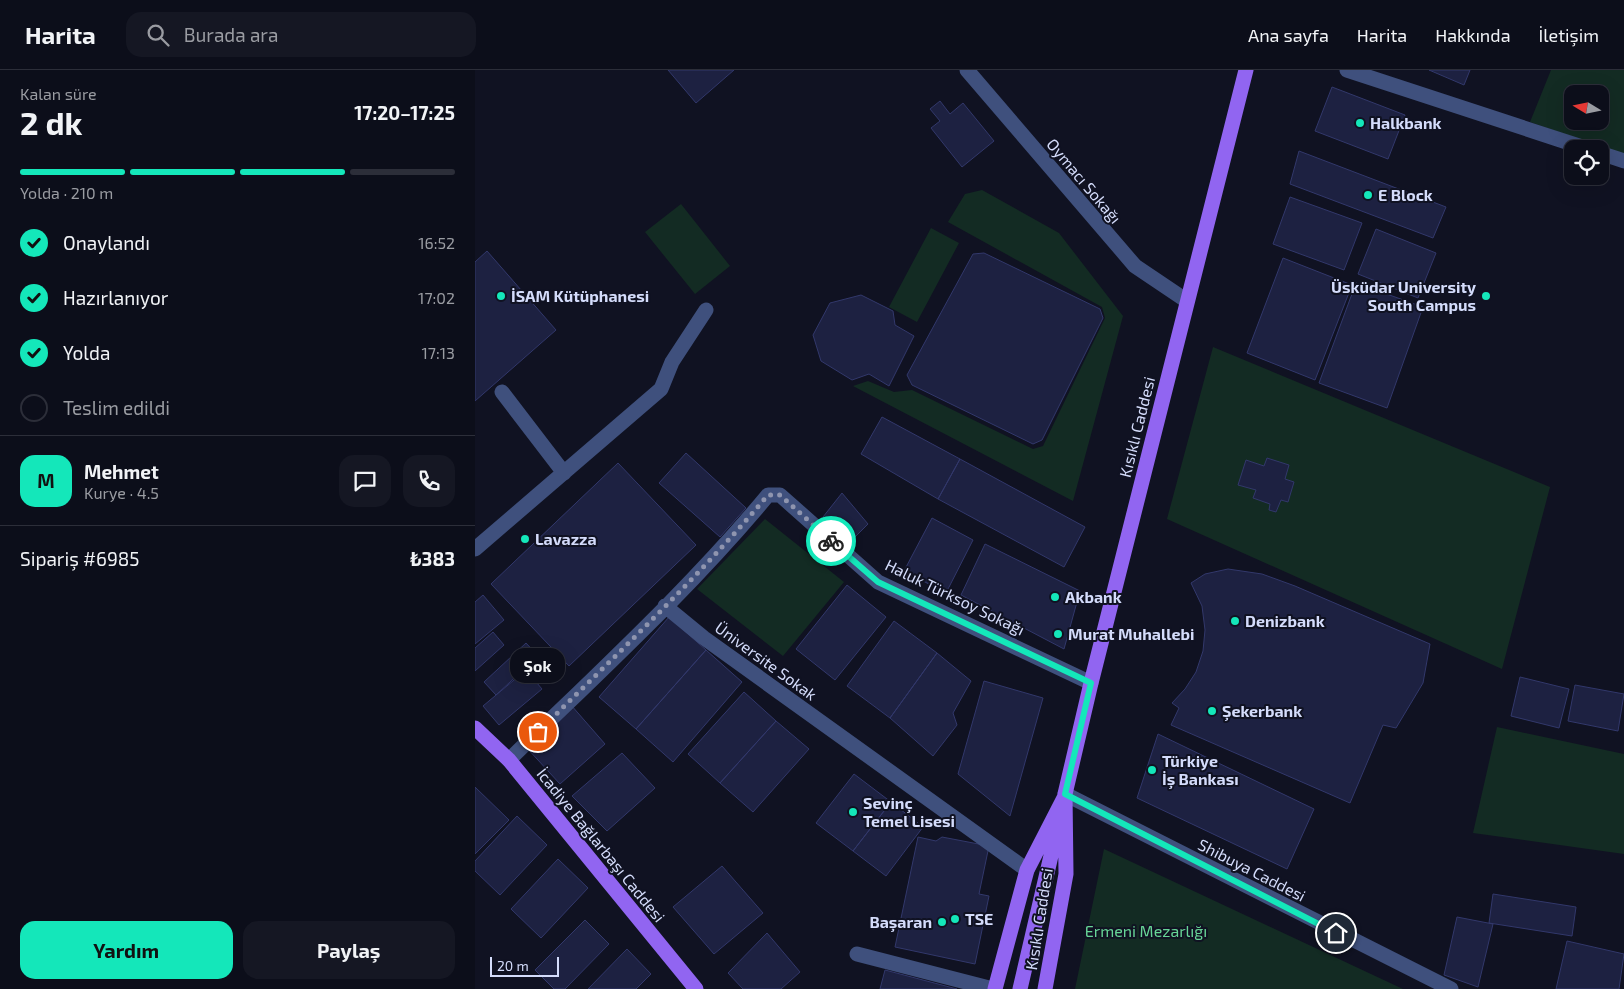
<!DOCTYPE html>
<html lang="tr">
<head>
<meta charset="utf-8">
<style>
	body { margin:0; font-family:"Exo 2",sans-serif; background:#151723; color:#f1f3f6; height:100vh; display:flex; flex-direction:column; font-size:19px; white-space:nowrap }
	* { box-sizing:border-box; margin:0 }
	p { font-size:16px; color:#9a9ca2 }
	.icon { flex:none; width:28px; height:28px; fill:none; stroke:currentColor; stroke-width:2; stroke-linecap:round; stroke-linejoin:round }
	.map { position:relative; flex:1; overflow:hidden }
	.drawer { display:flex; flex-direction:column; background:#0c0e1a; width:475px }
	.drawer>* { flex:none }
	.needle { width:32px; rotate:280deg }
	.fabs { position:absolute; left:1089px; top:15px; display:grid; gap:10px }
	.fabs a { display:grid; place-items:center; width:45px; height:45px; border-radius:10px; background:#0c0e1a; box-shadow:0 5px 20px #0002,0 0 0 1px #2c2e39; font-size:25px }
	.scale { position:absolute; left:15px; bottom:12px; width:69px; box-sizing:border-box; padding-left:5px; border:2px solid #d4dcfb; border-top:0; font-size:14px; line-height:18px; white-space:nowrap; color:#d4dcfb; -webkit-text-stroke:4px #101222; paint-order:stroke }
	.pin { position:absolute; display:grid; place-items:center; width:42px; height:42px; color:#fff; margin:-21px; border:2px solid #fff; border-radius:50%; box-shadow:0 1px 5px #0007 }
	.courier { position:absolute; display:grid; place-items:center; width:50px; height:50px; margin:-25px; border:4px solid #14e7ba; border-radius:50%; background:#fff; color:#222; box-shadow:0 1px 6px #0007 }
	.bubble { position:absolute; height:35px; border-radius:15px; background:#0c0e1a; box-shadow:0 5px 20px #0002,0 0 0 1px #2c2e39; font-size:16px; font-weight:700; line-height:35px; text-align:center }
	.summary em { font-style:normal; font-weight:700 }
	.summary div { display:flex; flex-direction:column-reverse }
	.summary { display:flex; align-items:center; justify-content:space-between; height:85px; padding:0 20px }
	h1 { font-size:32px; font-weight:700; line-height:38px }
	.bar { display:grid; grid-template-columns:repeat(4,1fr); gap:8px 5px; align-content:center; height:60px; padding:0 20px }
	.bar i { height:6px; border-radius:4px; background:#2c2e39 }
	.bar .current { background:#14e7ba }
	.bar p { grid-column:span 4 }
	.line { display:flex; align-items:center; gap:12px; padding:0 20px; border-top:1px solid #2c2e39 }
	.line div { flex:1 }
	.round { display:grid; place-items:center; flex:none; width:52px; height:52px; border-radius:15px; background:#151723 }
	ol { padding:0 20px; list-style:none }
	li { display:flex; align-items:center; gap:15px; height:55px }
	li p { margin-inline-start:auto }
	li .icon { padding:5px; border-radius:50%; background:#14e7ba; color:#111; stroke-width:4 }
	li:last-child { color:#9a9ca2 }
	li i { width:28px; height:28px; border:2px solid #2c2e39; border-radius:50% }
	.cta { display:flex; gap:10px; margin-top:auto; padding:10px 20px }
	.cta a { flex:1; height:58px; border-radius:15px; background:#14e7ba; color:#111; font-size:20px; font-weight:700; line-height:58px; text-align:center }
	.cta a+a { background:#151723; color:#f1f3f6 }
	header { display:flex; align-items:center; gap:30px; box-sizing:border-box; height:70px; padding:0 25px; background:#0c0e1a; border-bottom:1px solid #2c2e39 }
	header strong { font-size:24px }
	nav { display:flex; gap:28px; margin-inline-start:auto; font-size:18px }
	.search { width:350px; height:45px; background:#151723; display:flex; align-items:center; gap:12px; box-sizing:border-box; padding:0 18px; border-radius:15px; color:#9a9ca2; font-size:19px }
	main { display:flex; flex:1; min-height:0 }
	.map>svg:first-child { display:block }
</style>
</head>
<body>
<header>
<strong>Harita</strong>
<div class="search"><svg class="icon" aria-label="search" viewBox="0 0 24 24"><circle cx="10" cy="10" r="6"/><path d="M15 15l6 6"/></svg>Burada ara</div>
<nav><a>Ana sayfa</a><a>Harita</a><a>Hakkında</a><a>İletişim</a></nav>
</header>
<main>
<section class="drawer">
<div class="summary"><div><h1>2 dk</h1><p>Kalan süre</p></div><em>17:20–17:25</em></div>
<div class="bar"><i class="current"></i><i class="current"></i><i class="current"></i><i></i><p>Yolda · 210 m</p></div>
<ol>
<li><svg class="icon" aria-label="check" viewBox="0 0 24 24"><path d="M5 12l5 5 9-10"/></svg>Onaylandı<p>16:52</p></li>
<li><svg class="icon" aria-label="check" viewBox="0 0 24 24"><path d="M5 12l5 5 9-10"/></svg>Hazırlanıyor<p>17:02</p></li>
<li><svg class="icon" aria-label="check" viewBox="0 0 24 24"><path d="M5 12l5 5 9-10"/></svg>Yolda<p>17:13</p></li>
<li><i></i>Teslim edildi</li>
</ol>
<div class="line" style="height:90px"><b class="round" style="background:#14e7ba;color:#111">M</b><div><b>Mehmet</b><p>Kurye · 4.5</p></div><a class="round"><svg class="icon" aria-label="chat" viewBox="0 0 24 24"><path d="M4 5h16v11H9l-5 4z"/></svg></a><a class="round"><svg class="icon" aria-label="phone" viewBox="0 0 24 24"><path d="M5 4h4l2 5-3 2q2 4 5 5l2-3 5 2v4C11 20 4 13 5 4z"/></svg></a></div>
<div class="line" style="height:65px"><div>Sipariş #6985</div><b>₺383</b></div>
<div class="cta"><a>Yardım</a><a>Paylaş</a></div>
</section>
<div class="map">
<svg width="1149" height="919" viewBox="0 0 1149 919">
	<rect width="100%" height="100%" fill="#101222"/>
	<!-- green -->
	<path fill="#132b23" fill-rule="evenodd" d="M1076,0h73v85l-94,-33zM1098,24h27v27h-27z
		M507,120l77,43 64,83 -50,185 -220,-115 15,-5 26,11 18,-2 121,59 10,-3 62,-128 -3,-11 -154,-85 17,-28z
		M206,134l49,62 -35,28 -50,-62z
		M456,158l28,15 -42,79 -28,-15z
		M738,277l337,140 -48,182 -335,-150z
		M290,449l79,63 -61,74 -86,-67z
		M1022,657l127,27v100l-151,-21z
		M629,779l299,140h-328z"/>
	<!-- building -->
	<path fill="#1d2141" stroke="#32386b" d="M193,0h66l-38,33z
		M954,0h41l-6,15z
		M857,17l73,28 -17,44 -73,-28z
		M465,31l10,13 13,-11 31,38 -32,26 -31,-39 9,-7 -10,-12z
		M824,81l147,56 -13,31 -143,-54z
		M815,127l72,26 -18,47 -71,-26z
		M901,159l60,24 -18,45 -60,-24z
		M12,181l69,79 -81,71v-139z
		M509,183l116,56 3,9 -61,122 -9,4 -121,-59 -5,-10 66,-121z
		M808,188l69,27 -37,95 -68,-27z
		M881,213l67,24 -36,101 -68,-25z
		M386,225l32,16 2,14 19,11 -25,50 -20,-12 -17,6 -31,-19 -8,-26 17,-32z
		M407,347l78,42 -22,40 -77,-45z
		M211,383l60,55 -26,29 -61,-54z
		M792,388l22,7 -4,14 9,3 -6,20 -7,-2 -5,12 -7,-2 1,-6 -17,-6 3,-8 -18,-5 8,-25 18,6z
		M485,389l125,68 -21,40 -126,-68z
		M143,393l78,82 -127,121 -78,-82z
		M367,423l26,31 -18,18 -27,-25z
		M457,448l41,22 -27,53 -42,-22z
		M510,474l95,47 -16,58 -103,-54z
		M753,499l34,5 33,12 135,58 -7,39 -27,45 -13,-3 -33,78 -179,-78 8,-17 -7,-5 13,-14 11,-17 7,-21 2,-21 -3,-24 -11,-23 14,-9z
		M372,515l39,32 -51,63 -39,-31z
		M8,525l21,25 -29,24v-42z
		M194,547l37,33 -70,79 -37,-32z
		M419,551l43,32 -47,65 -43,-32z
		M18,562l11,13 -29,26v-23z
		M51,573l12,13 -42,39 -12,-13z
		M231,580l36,32 -69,80 -37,-33z
		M462,583l34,28 -18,32 4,12 -24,31 -43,-38z
		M51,600l16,19 -43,36 -16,-19z
		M1045,607l49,12 -10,39 -48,-12z
		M509,611l59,17 -33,118 -52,-42z
		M1100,615l49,9 -6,37 -50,-10z
		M269,622l32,29 -56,62 -32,-29z
		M96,635l34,39 -45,40 -34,-37z
		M301,651l33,28 -56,63 -33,-29z
		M683,664l156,75 -27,60 -150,-71z
		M147,683l33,35 -48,43 -35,-35z
		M379,704l37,28 -38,49 -37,-28z
		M0,717l34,33 -34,34z
		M416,732l32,25 -37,49 -33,-25z
		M42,746l30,29 -47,50 -25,-24v-10z
		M443,767l18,4 6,-4 47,9 -10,48 10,2 -14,68 -80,-17z
		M83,789l30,29 -47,50 -30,-29z
		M247,796l41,47 -49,41 -41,-47z
		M1018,824l83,13 -4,29 -83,-13z
		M982,847l36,7 -15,63 -34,-12z
		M110,850l24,24 -44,45h-11l-19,-19z
		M292,863l33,39 -19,17h-38l-15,-16z
		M1092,871l57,13 -5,35h-63z
		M152,879l24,25 -15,15h-48z
		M410,900l72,19h-77z"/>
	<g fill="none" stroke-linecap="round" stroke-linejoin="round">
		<!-- minor -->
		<path stroke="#3f507d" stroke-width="15" d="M492,0l168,196 52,35
			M872,0l241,79
			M1125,83l24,8
			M27,322l62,81
			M0,479l186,-160 11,-27 34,-52
			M190,536l39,32 323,232
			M34,690c88,-86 180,-170 259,-265h12l98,87 213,101
			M590,724l386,195
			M382,884l136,35"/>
		<!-- major -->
		<path stroke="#9165f1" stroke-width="15" d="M0,658l34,32 187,229
			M520,919l32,-119 37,-72
			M545,919l40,-172
			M570,919l21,-115 -1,-80 26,-111 155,-613"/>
	</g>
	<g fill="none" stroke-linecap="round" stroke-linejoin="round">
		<!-- done -->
		<path stroke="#8f95af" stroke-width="5" stroke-dasharray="0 9" d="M63,662c78,-77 159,-153 230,-237h12l51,46"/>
		<!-- route -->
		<path stroke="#14e7ba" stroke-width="6" d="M356,471l47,41 213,101 -26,111 271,139"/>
	</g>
	<!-- markers -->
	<g fill="#14e7ba" stroke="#101222" stroke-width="2">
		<circle cx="885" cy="53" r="5"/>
		<circle cx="893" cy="125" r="5"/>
		<circle cx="26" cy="226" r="5"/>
		<circle cx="1011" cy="226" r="5"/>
		<circle cx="50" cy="469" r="5"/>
		<circle cx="580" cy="527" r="5"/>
		<circle cx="760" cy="551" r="5"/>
		<circle cx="583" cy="564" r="5"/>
		<circle cx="737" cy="641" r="5"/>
		<circle cx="677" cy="700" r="5"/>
		<circle cx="378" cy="742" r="5"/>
		<circle cx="480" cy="849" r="5"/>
		<circle cx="467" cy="852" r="5"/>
	</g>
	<g text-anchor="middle" stroke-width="4" stroke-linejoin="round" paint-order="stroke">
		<!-- poi labels -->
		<g font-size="16" font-weight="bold" fill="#d4dcfb" stroke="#101222" text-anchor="start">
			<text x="895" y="59">Halkbank</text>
			<text x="903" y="131">E Block</text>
			<text x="1001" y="223" text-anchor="end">Üsküdar University<tspan x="1001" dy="18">South Campus</tspan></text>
			<text x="36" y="232">İSAM Kütüphanesi</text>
			<text x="60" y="475">Lavazza</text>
			<text x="590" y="533">Akbank</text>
			<text x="770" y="557">Denizbank</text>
			<text x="593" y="570">Murat Muhallebi</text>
			<text x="747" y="647">Şekerbank</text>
			<text x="687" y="697">Türkiye<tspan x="687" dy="18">İş Bankası</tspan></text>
			<text x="388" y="739">Sevinç<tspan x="388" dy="18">Temel Lisesi</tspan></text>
			<text x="490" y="855">TSE</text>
			<text x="457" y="858" text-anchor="end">Başaran</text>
		</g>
		<!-- street labels -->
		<g font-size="16" fill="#d4dcfb" stroke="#101222">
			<text transform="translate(609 111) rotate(50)" y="6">Oymacı Sokağı</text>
			<text transform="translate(662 357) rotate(-76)" y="6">Kısıklı Caddesi</text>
			<text transform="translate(480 527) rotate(26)" y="6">Haluk Türksoy Sokağı</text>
			<text transform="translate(291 591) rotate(36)" y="6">Üniversite Sokak</text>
			<text transform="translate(126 775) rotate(51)" y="6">İcadiye Bağlarbaşı Caddesi</text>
			<text transform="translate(777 800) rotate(27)" y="6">Shibuya Caddesi</text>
			<text transform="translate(564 849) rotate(-81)" y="6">Kısıklı Caddesi</text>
		</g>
		<!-- park labels -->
		<g font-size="16" fill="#67d597" stroke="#101222">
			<text x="671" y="867">Ermeni Mezarlığı</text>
		</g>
	</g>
</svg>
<div class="fabs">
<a><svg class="needle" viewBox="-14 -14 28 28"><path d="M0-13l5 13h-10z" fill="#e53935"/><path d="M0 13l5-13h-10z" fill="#9a9ca2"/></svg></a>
<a><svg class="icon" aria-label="locate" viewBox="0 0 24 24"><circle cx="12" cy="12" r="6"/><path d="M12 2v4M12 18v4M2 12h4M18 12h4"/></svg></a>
</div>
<div class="scale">20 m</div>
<div class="pin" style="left:63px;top:662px;background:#ea580c"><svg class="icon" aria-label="bag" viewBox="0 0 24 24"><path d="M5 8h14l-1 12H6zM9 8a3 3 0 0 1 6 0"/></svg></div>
<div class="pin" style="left:861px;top:863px;background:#1f2937"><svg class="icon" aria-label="home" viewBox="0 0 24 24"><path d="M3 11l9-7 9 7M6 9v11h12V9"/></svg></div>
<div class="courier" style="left:356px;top:471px"><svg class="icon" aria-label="bike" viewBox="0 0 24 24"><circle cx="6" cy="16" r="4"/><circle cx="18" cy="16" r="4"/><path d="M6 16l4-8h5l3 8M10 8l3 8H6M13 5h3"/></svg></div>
<div class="bubble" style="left:35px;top:578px;width:55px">Şok</div>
</div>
</main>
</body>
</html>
